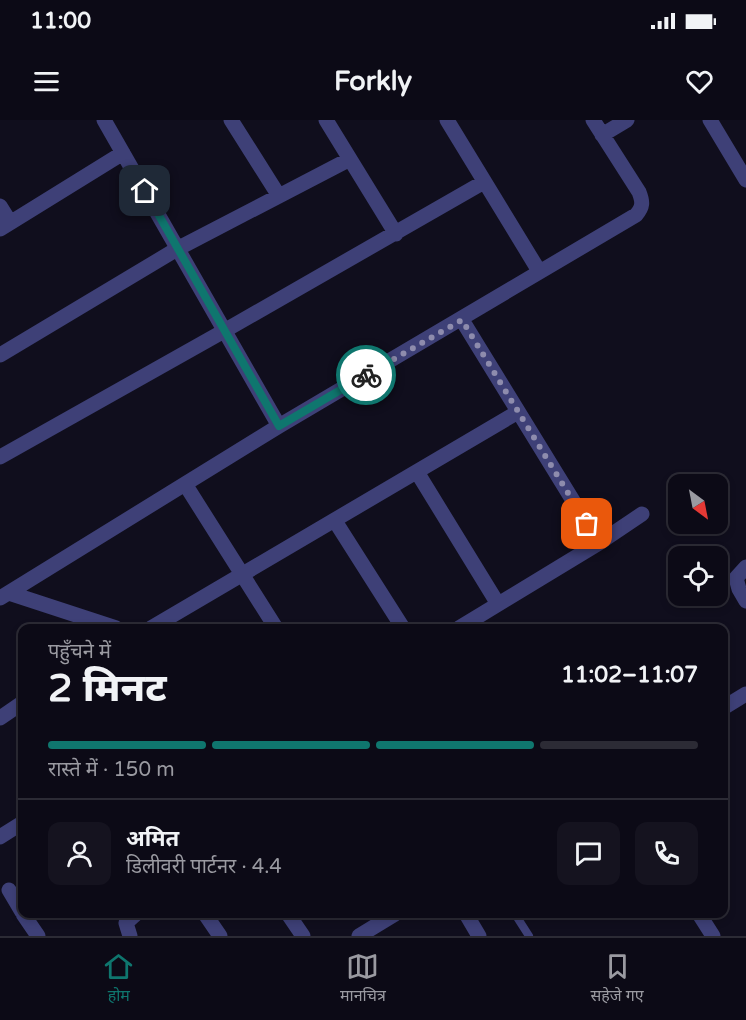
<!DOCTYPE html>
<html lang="hi">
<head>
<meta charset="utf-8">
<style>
	body { margin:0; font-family:"Varela Round","Noto Sans Devanagari",sans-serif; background:#15131f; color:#f1f3f6; height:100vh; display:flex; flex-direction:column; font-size:22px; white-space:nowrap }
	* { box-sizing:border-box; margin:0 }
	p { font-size:20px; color:#9a9aa1 }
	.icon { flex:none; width:33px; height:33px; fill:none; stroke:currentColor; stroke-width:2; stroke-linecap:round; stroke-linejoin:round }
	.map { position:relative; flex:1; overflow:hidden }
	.details { position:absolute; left:18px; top:504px; width:710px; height:294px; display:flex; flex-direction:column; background:#0c0a16; border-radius:12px; box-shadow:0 3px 9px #0003,0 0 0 2px #2c2b35 }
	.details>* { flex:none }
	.needle { width:39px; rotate:148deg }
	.fabs { position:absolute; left:668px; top:354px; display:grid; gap:12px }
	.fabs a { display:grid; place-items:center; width:60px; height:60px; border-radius:12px; background:#0c0a16; box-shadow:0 3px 9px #0003,0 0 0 2px #2c2b35; font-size:30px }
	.pin { position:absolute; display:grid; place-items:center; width:51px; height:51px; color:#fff; margin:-26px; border-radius:12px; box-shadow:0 3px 9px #0006 }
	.courier { position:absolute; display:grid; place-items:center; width:60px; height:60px; margin:-30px; border:4px solid #0f766e; border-radius:50%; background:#fff; color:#222; box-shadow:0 2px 8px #0007 }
	.summary em { font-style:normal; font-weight:800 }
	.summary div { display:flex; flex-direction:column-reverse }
	.summary { display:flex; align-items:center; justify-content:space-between; height:102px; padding:0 30px }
	h1 { font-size:39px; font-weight:800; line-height:45px }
	.bar { display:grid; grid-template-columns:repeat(4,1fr); gap:9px 6px; align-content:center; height:72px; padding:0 30px }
	.bar i { height:8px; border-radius:4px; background:#2c2b35 }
	.bar .on { background:#0f766e }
	.bar p { grid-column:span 4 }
	.line { display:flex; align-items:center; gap:15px; padding:0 30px; border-top:2px solid #2c2b35 }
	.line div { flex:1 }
	.round { display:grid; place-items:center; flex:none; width:63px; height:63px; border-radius:12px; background:#15131f }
	.status { display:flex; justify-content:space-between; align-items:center; height:42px; padding:0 30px; background:#0c0a16; direction:ltr }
	.status svg { height:16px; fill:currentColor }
	header { display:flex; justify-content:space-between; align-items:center; height:78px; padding:0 30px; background:#0c0a16; font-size:27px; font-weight:800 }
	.menu { display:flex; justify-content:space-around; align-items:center; height:84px; border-top:2px solid #2c2b35; background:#0c0a16; font-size:16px; color:#9a9aa1 }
	.menu a { display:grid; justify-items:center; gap:3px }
	.menu .on { color:#0f766e }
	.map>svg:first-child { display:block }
</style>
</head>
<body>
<div class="status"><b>11:00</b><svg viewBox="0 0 49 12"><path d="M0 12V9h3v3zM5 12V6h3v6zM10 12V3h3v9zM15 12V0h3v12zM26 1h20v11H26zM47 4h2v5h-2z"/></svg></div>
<header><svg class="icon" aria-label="menu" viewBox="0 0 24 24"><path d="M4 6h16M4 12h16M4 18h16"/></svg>Forkly<svg class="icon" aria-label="heart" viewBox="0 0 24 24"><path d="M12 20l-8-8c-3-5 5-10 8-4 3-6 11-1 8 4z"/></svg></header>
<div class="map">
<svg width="746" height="816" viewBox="0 0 746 816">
	<rect width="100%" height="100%" fill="#100e1d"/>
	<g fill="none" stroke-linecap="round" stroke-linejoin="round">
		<!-- service -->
		<path stroke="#3e4077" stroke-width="8" d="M515,794l14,22"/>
		<!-- minor -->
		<path stroke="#3e4077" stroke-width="15" d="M104,0l175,306
			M231,0l48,76
			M326,0l70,114
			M447,0l92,151
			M710,0l36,60
			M602,15l25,-15
			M0,86l10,16
			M0,109l123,-76
			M0,235l177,-106 173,-90
			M0,337l224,-126 260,-149
			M417,352l81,132
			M185,364l91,144
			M335,401l68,107
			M599,423l43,-29
			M746,447l-10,11 3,11 7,12
			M9,473l107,35
			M0,478l279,-172 357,-211c7,-8 7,-13 3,-23l-46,-72
			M151,508l367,-216
			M459,508l140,-85 -137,-223
			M723,588l23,-14
			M0,598l22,-15
			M0,717l22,-14
			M9,770l13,22
			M23,794l15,22
			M205,794l15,22
			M288,794l15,22
			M466,794l13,22
			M699,794l14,22
			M130,816l-4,-13 10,-9
			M359,816l36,-22"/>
	</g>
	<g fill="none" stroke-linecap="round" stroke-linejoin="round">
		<!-- done -->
		<path stroke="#8e8cad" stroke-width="6" stroke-dasharray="0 10.8" d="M366,255l96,-55 125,204"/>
		<!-- route -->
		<path stroke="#0f766e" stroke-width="8" d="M145,71l134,235 87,-51"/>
	</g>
</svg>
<div class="fabs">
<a><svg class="needle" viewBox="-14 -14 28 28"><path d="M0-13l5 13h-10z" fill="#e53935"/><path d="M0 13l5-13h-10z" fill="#9a9aa1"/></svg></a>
<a><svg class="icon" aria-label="locate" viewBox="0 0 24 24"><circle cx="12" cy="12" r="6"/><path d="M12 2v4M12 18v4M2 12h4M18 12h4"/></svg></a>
</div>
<div class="pin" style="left:587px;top:404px;background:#ea580c"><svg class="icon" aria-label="bag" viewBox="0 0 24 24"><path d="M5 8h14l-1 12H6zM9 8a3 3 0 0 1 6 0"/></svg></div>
<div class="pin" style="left:145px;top:71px;background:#1f2937"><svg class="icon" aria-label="home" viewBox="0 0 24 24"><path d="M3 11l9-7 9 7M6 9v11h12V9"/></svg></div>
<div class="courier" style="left:366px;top:255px"><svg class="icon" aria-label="bike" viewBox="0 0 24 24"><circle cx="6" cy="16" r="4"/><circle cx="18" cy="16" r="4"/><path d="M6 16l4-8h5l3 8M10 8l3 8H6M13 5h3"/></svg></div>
<section class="details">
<div class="summary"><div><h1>2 मिनट</h1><p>पहुँचने में</p></div><em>11:02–11:07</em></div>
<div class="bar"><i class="on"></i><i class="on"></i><i class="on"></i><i></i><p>रास्ते में · 150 m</p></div>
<div class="line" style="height:108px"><a class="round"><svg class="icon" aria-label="person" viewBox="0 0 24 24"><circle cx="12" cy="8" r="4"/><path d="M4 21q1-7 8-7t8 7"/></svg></a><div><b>अमित</b><p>डिलीवरी पार्टनर · 4.4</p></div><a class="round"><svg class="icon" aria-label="chat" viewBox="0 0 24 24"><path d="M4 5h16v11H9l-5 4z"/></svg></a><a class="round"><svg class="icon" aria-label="phone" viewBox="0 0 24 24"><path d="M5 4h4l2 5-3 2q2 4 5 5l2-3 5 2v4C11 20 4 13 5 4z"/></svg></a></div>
</section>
</div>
<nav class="menu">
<a class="on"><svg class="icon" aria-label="home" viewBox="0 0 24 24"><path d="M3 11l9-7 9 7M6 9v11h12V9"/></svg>होम</a>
<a><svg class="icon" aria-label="map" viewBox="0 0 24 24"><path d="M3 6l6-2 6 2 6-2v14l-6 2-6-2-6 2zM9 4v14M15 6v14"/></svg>मानचित्र</a>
<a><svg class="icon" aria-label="saved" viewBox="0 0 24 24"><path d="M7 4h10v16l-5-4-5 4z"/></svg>सहेजे गए</a>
</nav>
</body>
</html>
